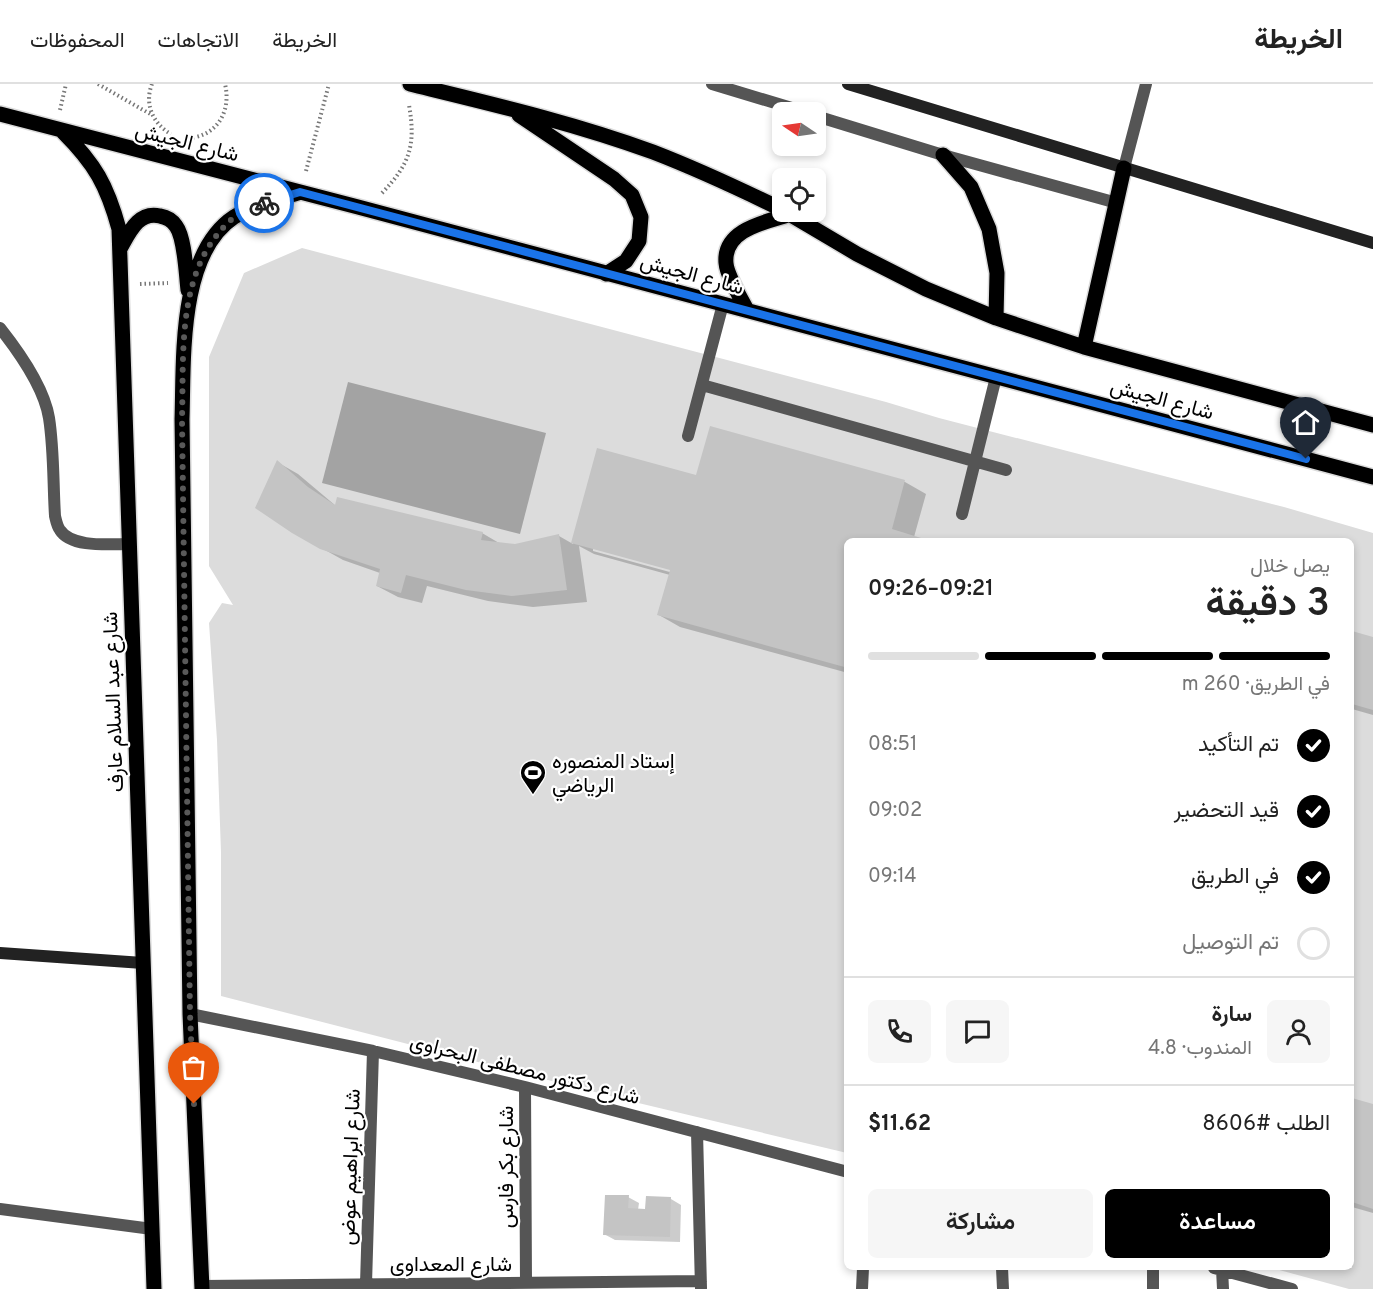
<!DOCTYPE html>
<html lang="ar">
<head>
<meta charset="utf-8">
<style>
	body { margin:0; font-family:Overpass,Vazirmatn,sans-serif; background:#f6f6f6; color:#222; direction:rtl; height:100vh; display:flex; flex-direction:column; font-size:22px; white-space:nowrap }
	* { box-sizing:border-box; margin:0 }
	p { font-size:20px; color:#767676 }
	.icon { flex:none; width:33px; height:33px; fill:none; stroke:currentColor; stroke-width:2; stroke-linecap:round; stroke-linejoin:round }
	.map { position:relative; flex:1; overflow:hidden; direction:ltr }
	.sheet { position:absolute; left:844px; top:454px; width:510px; height:732px; display:flex; flex-direction:column; background:#fff; border-radius:9px; box-shadow:0 3px 9px #0003; direction:rtl }
	.sheet>* { flex:none }
	.needle { width:39px; rotate:283deg }
	.fabs { position:absolute; left:772px; top:18px; display:grid; gap:12px }
	.fabs a { display:grid; place-items:center; width:54px; height:54px; border-radius:9px; background:#fff; box-shadow:0 3px 9px #0003; font-size:30px }
	.pin { position:absolute; display:grid; place-items:center; width:51px; height:51px; color:#fff; margin:-62px -26px; border-radius:50% 50% 50% 0; rotate:-45deg; box-shadow:0 0 6px #0007 }
	.pin .icon { rotate:45deg }
	.courier { position:absolute; display:grid; place-items:center; width:60px; height:60px; margin:-30px; border:4px solid #1a73e8; border-radius:50%; background:#fff; color:#222; box-shadow:0 2px 8px #0007 }
	.head em { font-style:normal; font-weight:600 }
	.head div { display:flex; flex-direction:column-reverse }
	.head { display:flex; align-items:center; justify-content:space-between; height:102px; padding:0 24px }
	h1 { font-size:39px; font-weight:600; line-height:45px }
	.bar { display:grid; grid-template-columns:repeat(4,1fr); gap:9px 6px; align-content:center; height:72px; padding:0 24px }
	.bar i { height:8px; border-radius:4px; background:#e0e0e0 }
	.bar .current { background:#000 }
	.bar p { grid-column:span 4 }
	.line { display:flex; align-items:center; gap:15px; padding:0 24px; border-top:2px solid #e0e0e0 }
	.line div { flex:1 }
	.round { display:grid; place-items:center; flex:none; width:63px; height:63px; border-radius:9px; background:#f6f6f6 }
	ol { padding:0 24px; list-style:none }
	li { display:flex; align-items:center; gap:18px; height:66px }
	li p { margin-inline-start:auto }
	li .icon { padding:6px; border-radius:50%; background:#000; color:#fff; stroke-width:4 }
	li:last-child { color:#767676 }
	li i { width:33px; height:33px; border:3px solid #e0e0e0; border-radius:50% }
	.primary-button { display:flex; gap:12px; margin-top:auto; padding:12px 24px }
	.primary-button a { flex:1; height:69px; border-radius:9px; background:#000; color:#fff; font-size:24px; font-weight:600; line-height:69px; text-align:center }
	.primary-button a+a { background:#f6f6f6; color:#222 }
	header { display:flex; align-items:center; gap:36px; box-sizing:border-box; height:84px; padding:0 30px; background:#fff; border-bottom:2px solid #e0e0e0 }
	header strong { font-size:28px }
	nav { display:flex; gap:33px; margin-inline-start:auto; font-size:21px }
	.map>svg:first-child { display:block }
</style>
</head>
<body>
<header>
<strong>الخريطة</strong>
<nav><a>الخريطة</a><a>الاتجاهات</a><a>المحفوظات</a></nav>
</header>
<div class="map">
<svg width="1373" height="1205" viewBox="0 0 1373 1205">
	<rect width="100%" height="100%" fill="#fff"/>
	<!-- green -->
	<path fill="#dcdcdc" d="M302,164l584,154 53,16 345,89 89,26v756h-24l-77,-21h80v-726h-504l-1,611 -217,-52 -409,-105v-144l-4,-112 -8,-117 13,-20 11,2 -24,-39v-209l35,-84z"/>
	<!-- water -->
	<path fill="#a3a3a3" d="M348,298l198,51 -26,101 -198,-51z"/>
	<!-- shadow -->
	<path fill="#0003" fill-rule="evenodd" d="M711,344l194,54 21,12 -12,43 -66,5v131l-168,-46 -21,-12 11,-40 -76,-21 -15,-8 8,56 -54,5 -45,-6 -61,-15 -5,17 -24,-6 -21,-11 3,-13 -37,-13 -50,-28 -16,-70 21,12 38,32 146,27 17,10 16,2 44,-9 14,8 25,-94 99,27zM593,464l84,23v3l-84,-23z
		M1352,548l21,6v77l-21,-6z
		M1352,1016l21,6v107l-21,-6z
		M628,1113l11,6 -1,7h9l24,-11 10,6 -1,37 -65,-2 -11,-6z"/>
	<!-- building -->
	<path fill="#c4c4c4" d="M710,342l195,54 -13,49 42,13h-86v126l-191,-53 13,-45 -99,-27 26,-95 99,27z
		M277,376l31,27 27,18 2,-8 146,35 -2,8 34,4 44,-10 8,56 -55,6 -46,-6 -60,-15 -5,18 -25,-7 4,-17 -60,-20 -28,-16 -37,-25z
		M1352,547l21,6v73l-21,-6z
		M1352,1014l21,6v105l-21,-7z
		M605,1111h24l-1,13 17,1 1,-13 25,1 -1,40 -67,-2z"/>
	<g fill="none" stroke-linecap="round" stroke-linejoin="round">
		<defs>
			<path id="primary" d="M410,0c82,20 164,39 243,68 44,17 87,37 130,58
				M0,30l358,93 1015,270
				M519,31l95,64 18,16 9,22 -2,24 -13,20 -20,13
				M63,48c32,32 44,53 56,97l35,1060
				M943,71l28,32 18,42 8,44 -1,45
				M786,128l71,42 69,35 70,29 88,29 289,78
				M121,163c9,-16 18,-36 39,-31 6,1 12,4 16,10 9,12 10,48 12,64
				M747,226c-6,-12 -20,-34 -21,-47 -3,-34 40,-41 65,-49
				M1084,263l40,-179
				M202,1205l-12,-275 -8,-595c2,-59 -4,-165 52,-202 19,-12 42,-18 64,-24"/>
		</defs>
		<!-- primary casing -->
		<use href="#primary" stroke="#dbdbdb" stroke-width="18"/>
		<!-- path -->
		<path stroke="#777" stroke-width="4" stroke-dasharray="1.5 3" stroke-linecap="butt" d="M98,0l54,31
			M152,0c-8,20 1,40 19,50
			M60,26l6,-26
			M184,54c31,1 48,-25 41,-54
			M306,87l23,-87
			M382,109c28,-29 34,-48 27,-88
			M140,200l28,-1"/>
		<!-- lane -->
		<path stroke="#555" stroke-width="12" d="M712,0l93,28
			M816,32l127,39 174,48
			M1124,84l22,-84
			M0,244c19,24 44,59 49,90 5,32 4,66 6,98 1,4 2,10 5,14 11,18 50,14 69,14
			M702,301l304,85
			M688,352l35,-132
			M962,430l34,-137
			M0,1125l152,20"/>
		<!-- street -->
		<path stroke="#555" stroke-width="12" d="M190,930l183,37 152,36 323,85
			M525,1003l1,196
			M697,1048l4,156
			M1002,1184l1,21
			M1153,1184v21
			M1214,1184l78,21
			M1222,1185l1,20
			M366,1200l7,-233
			M202,1202l499,-5
			M862,1205l1,-21"/>
		<!-- secondary -->
		<path stroke="#222" stroke-width="12" d="M848,0l525,159
			M0,869l143,10"/>
		<!-- primary -->
		<use href="#primary" stroke="#000" stroke-width="15"/>
	</g>
	<g fill="none" stroke-linecap="round" stroke-linejoin="round">
		<!-- done -->
		<path stroke="#595959" stroke-width="6" stroke-dasharray="0 10.8" d="M194,1020l-4,-90 -8,-595c2,-67 -6,-150 49,-199 8,-8 22,-13 33,-17"/>
		<!-- route -->
		<path stroke="#1a73e8" stroke-width="8" d="M264,119l36,-11 1006,267"/>
	</g>
	<!-- icons -->
	<defs>
		<symbol id="stadium-pin" viewBox="-11 -11 22 30"><path d="M0 17L-7.5 6A9.5 9.5 0 1 1 7.5 6Z" fill="#000" stroke="#fff"/><path d="M0-5a6.5 5 0 1 0 0 10a6.5 5 0 1 0 0-10ZM-3.5-1.8h7v3.6h-7Z" fill="#fff"/></symbol>
	</defs>
	<g fill-rule="evenodd">
		<use href="#stadium-pin" x="518" y="674" width="30" height="40"/>
	</g>
	<g text-anchor="middle" stroke-width="4.5" stroke-linejoin="round" paint-order="stroke">
		<!-- street labels -->
		<g font-size="21" fill="#000" stroke="#fff">
			<text transform="translate(187 58) rotate(14)" y="7">شارع الجيش</text>
			<text transform="translate(692 190) rotate(15)" y="7">شارع الجيش</text>
			<text transform="translate(1162 315) rotate(15)" y="7">شارع الجيش</text>
			<text transform="translate(113 618) rotate(-92)" y="7">شارع عبد السلام عارف</text>
			<text transform="translate(525 985) rotate(14)" y="7">شارع دكتور مصطفى البحراوى</text>
			<text transform="translate(350 1083) rotate(-88)" y="7">شارع ابراهيم عوض</text>
			<text transform="translate(506 1083) rotate(-90)" y="7">شارع بكر فارس</text>
			<text x="451" y="1187">شارع المعداوى</text>
		</g>
		<!-- poi labels -->
		<g font-size="21" fill="#000" stroke="#fff" text-anchor="start">
			<text x="552" y="684">إستاد المنصوره<tspan x="552" dy="24">الرياضي</tspan></text>
		</g>
	</g>
</svg>
<div class="fabs">
<a><svg class="needle" viewBox="-14 -14 28 28"><path d="M0-13l5 13h-10z" fill="#e53935"/><path d="M0 13l5-13h-10z" fill="#767676"/></svg></a>
<a><svg class="icon" aria-label="locate" viewBox="0 0 24 24"><circle cx="12" cy="12" r="6"/><path d="M12 2v4M12 18v4M2 12h4M18 12h4"/></svg></a>
</div>
<div class="pin" style="left:194px;top:1020px;background:#ea580c"><svg class="icon" aria-label="bag" viewBox="0 0 24 24"><path d="M5 8h14l-1 12H6zM9 8a3 3 0 0 1 6 0"/></svg></div>
<div class="pin" style="left:1306px;top:375px;background:#1f2937"><svg class="icon" aria-label="home" viewBox="0 0 24 24"><path d="M3 11l9-7 9 7M6 9v11h12V9"/></svg></div>
<div class="courier" style="left:264px;top:119px"><svg class="icon" aria-label="bike" viewBox="0 0 24 24"><circle cx="6" cy="16" r="4"/><circle cx="18" cy="16" r="4"/><path d="M6 16l4-8h5l3 8M10 8l3 8H6M13 5h3"/></svg></div>
<section class="sheet">
<div class="head"><div><h1>3 دقيقة</h1><p>يصل خلال</p></div><em>09:21–09:26</em></div>
<div class="bar"><i class="current"></i><i class="current"></i><i class="current"></i><i></i><p>في الطريق · 260 m</p></div>
<ol>
<li><svg class="icon" aria-label="check" viewBox="0 0 24 24"><path d="M5 12l5 5 9-10"/></svg>تم التأكيد<p>08:51</p></li>
<li><svg class="icon" aria-label="check" viewBox="0 0 24 24"><path d="M5 12l5 5 9-10"/></svg>قيد التحضير<p>09:02</p></li>
<li><svg class="icon" aria-label="check" viewBox="0 0 24 24"><path d="M5 12l5 5 9-10"/></svg>في الطريق<p>09:14</p></li>
<li><i></i>تم التوصيل</li>
</ol>
<div class="line" style="height:108px"><a class="round"><svg class="icon" aria-label="person" viewBox="0 0 24 24"><circle cx="12" cy="8" r="4"/><path d="M4 21q1-7 8-7t8 7"/></svg></a><div><b>سارة</b><p>المندوب · 4.8</p></div><a class="round"><svg class="icon" aria-label="chat" viewBox="0 0 24 24"><path d="M4 5h16v11H9l-5 4z"/></svg></a><a class="round"><svg class="icon" aria-label="phone" viewBox="0 0 24 24"><path d="M5 4h4l2 5-3 2q2 4 5 5l2-3 5 2v4C11 20 4 13 5 4z"/></svg></a></div>
<div class="line" style="height:78px"><div>الطلب #8606</div><b>$11.62</b></div>
<div class="primary-button"><a>مساعدة</a><a>مشاركة</a></div>
</section>
</div>
</body>
</html>
